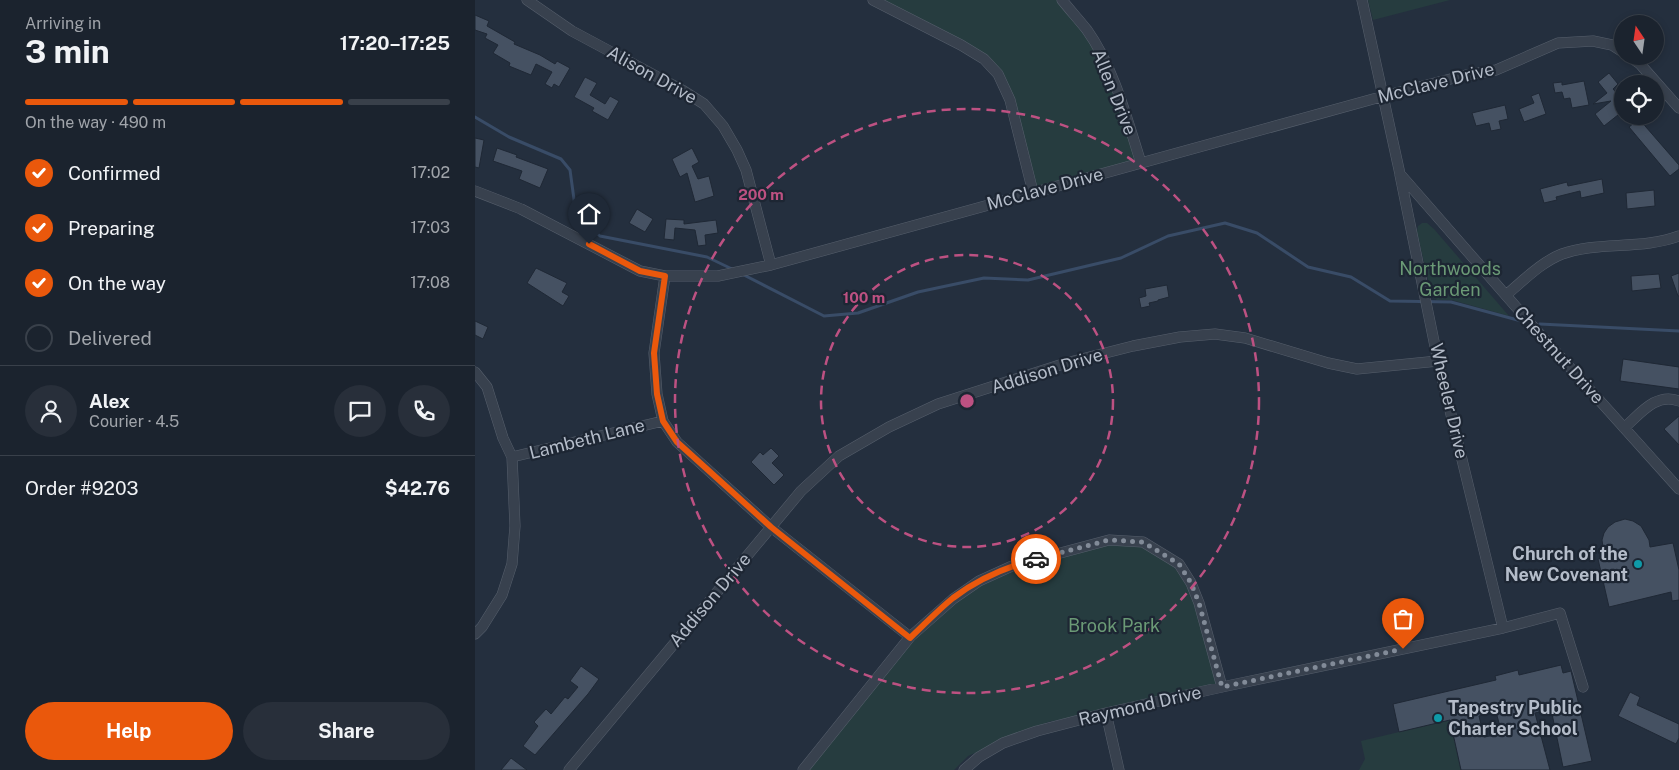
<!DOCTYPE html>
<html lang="en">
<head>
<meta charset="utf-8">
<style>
	body { margin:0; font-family:"Public Sans",sans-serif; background:#282f3a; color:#f1f3f6; height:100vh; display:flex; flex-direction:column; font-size:19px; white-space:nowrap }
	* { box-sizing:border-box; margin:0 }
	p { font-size:16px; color:#a0a4aa }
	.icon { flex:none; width:28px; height:28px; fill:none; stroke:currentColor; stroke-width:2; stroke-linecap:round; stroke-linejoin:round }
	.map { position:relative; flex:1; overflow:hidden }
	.panel { display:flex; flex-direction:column; background:#1b232e; width:475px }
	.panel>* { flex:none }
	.needle { width:32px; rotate:347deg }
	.fabs { position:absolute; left:1139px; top:15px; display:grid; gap:10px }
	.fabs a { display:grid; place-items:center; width:50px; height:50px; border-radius:50%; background:#1b232e; box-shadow:0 2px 8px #0003,0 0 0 1px #39404a; font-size:25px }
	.pin { position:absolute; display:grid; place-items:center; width:42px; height:42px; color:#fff; margin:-51px -21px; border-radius:50% 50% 50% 0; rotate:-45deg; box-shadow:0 0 5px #0007 }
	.pin .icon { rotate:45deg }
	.courier { position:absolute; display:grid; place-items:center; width:50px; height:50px; margin:-25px; border:4px solid #ea580c; border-radius:50%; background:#fff; color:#222; box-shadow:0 1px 6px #0007 }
	.summary em { font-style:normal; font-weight:700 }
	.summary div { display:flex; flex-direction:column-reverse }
	.summary { display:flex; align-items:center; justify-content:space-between; height:85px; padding:0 25px }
	h1 { font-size:32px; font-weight:700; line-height:38px }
	.bar { display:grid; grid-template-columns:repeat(4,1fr); gap:8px 5px; align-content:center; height:60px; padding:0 25px }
	.bar i { height:6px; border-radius:4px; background:#39404a }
	.bar .on { background:#ea580c }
	.bar p { grid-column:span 4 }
	.line { display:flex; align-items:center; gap:12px; padding:0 25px; border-top:1px solid #39404a }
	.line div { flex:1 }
	.round { display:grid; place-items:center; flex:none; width:52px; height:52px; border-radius:26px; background:#282f3a }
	ol { padding:0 25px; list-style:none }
	li { display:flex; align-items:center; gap:15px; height:55px }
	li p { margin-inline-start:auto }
	li .icon { padding:5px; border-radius:50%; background:#ea580c; color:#fff; stroke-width:4 }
	li:last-child { color:#a0a4aa }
	li i { width:28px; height:28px; border:2px solid #39404a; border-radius:50% }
	.button { display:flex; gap:10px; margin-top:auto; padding:10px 25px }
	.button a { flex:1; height:58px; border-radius:30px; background:#ea580c; color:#fff; font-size:20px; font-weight:700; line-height:58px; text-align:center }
	.button a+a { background:#282f3a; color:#f1f3f6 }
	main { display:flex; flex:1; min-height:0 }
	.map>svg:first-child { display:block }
</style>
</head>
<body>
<main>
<section class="panel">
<div class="summary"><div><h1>3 min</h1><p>Arriving in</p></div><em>17:20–17:25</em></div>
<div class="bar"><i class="on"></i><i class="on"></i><i class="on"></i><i></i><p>On the way · 490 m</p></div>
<ol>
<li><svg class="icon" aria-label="check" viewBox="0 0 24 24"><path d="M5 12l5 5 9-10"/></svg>Confirmed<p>17:02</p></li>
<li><svg class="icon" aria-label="check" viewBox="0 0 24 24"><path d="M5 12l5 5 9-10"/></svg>Preparing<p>17:03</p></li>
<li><svg class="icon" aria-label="check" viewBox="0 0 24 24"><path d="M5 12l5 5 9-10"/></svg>On the way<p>17:08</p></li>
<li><i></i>Delivered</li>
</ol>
<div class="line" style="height:90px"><a class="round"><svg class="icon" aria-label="person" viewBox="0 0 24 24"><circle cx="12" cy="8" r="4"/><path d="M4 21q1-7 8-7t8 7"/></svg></a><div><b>Alex</b><p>Courier · 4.5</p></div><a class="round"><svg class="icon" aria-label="chat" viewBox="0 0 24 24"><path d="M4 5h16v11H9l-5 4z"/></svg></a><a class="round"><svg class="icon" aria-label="phone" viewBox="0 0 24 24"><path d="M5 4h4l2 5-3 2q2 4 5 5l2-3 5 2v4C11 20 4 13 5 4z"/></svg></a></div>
<div class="line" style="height:65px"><div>Order #9203</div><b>$42.76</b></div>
<div class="button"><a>Help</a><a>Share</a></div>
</section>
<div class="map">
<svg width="1204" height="770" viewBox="0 0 1204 770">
	<rect width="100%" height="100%" fill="#242f3e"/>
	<!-- green -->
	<path fill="#263c3f" d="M410,0h176l21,24 29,52 32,88 -107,27 -28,-98 -22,-32z
		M893,0h82l-77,20z
		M947,223h5l7,6 75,87 -57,-16h-15l-5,-3 -15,-65 1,-6z
		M648,539l44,17 29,43 25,91 -173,32 -80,34 -14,14h-151l75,-91 79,-84 55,-30z
		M975,720l11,50h-102l6,-11 -4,-18z"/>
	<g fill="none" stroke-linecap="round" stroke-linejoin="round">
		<!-- stream -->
		<path stroke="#394c67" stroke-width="3" d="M0,117l34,20 52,22 9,11 6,44 24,22 107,21 25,12
			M267,274l82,42 34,-3 60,-21 66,-14 44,2 93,-22 47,-22 57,-13 32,10 51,34 43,10 39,24 61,1 74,20
			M1065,324l139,7"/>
	</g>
	<!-- building -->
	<path fill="#455162" stroke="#1f2835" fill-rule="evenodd" d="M0,15l14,6 -2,5 28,16 -1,2 26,11 15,9 2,-3 13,7 -11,19 -5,-3 -2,4 -7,-4 7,-12 -16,-8 -5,11 -22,-9 1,-3 -17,-10 5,-8 -13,-7 2,-4 -12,-4z
		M1134,73l9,11 -5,5 10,11v11l-19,15 -9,-12 16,-13 -18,3 14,-11 -9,-11z
		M110,77l12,6 -7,12 15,9 5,-8 9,5 -11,19 -16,-9 2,-3 -20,-11z
		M1109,81l5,24 -17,3 -2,-10 -6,1 -2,-7 -7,1 -2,-10 9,-1v3z
		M1064,93l7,21 -22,8 -5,-13 15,-6 -3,-7z
		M1030,105l3,14 -9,2 2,8 -10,2 -2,-8 -13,3 -4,-13z
		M1164,119l40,46v4l-9,7 -41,-49z
		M0,138l9,2 -5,28 -4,-1z
		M22,148l20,7 -1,2 32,12 -8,19 -21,-9 3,-8 -29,-10z
		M217,148l7,14 -7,4 6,13 11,-3 5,20 -19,6 -8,-29 -7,4 -8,-18z
		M1127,179l2,14 -23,5 -1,-7 -24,6 1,3 -13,3 -4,-14 27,-7 1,4z
		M1179,190l1,16 -28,3 -1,-16z
		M162,209l16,10 -8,13 -16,-9z
		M191,219l18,1v4l32,-4 2,13 -13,2 1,10 -8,1 -3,-16 -20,-2 -1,12 -10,-1z
		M61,268l31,15 -5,9 7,4 -6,10 -36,-23z
		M1204,273v23h-1l-7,-20z
		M1184,274l2,14 -29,3 -1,-15z
		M692,285l2,12 -11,3v1l-9,2 1,3 -9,2 -2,-10 7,-2 -1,-7z
		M0,321l13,6 -5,12 -8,-4z
		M1148,359l56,8v22l-59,-8z
		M1204,416v29l-15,-16z
		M296,448l8,8 -7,7 12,12 -10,10 -23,-23 9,-10 3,3z
		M1150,519l8,2 8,5 8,14 1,7 23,-4 6,27v30l-7,1 -1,-9 -62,15 -11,-48 5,-2 -3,-10h3l-1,-7 2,-7 4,-6 7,-5z
		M1086,665l2,8 8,-2 21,90 -29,6 -12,-58 -16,4 15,57h-89l-11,-50 -51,12 -6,-28 103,-24 -1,-4 23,-6 1,5zM1021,712l6,22 -18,3 -5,-21z
		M106,666l18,13 -11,15 -53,61 -12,-9 15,-20 -4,-4 12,-13 5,5 14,-17 3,2 10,-12 -8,-6z
		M1155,692l10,5 -3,8 42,19v14l-3,6 -58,-28z
		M36,758l16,12h-26z"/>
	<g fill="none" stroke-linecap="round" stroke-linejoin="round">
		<defs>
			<path id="minor" d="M52,0l45,31 110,59 22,14 19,22 14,24 9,20 25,95
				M398,0l88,45 23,14 14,15 12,26 23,92
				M587,0c8,10 17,20 25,30 27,38 40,89 54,133
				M887,0l38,174 130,149 149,166
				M1154,56l11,8 39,44
				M925,175l38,186 65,267
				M0,191l46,18 119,62 25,5h53l53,-11 613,-169 82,-21 30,-5 62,-27 35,-2 19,4 11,7
				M190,276l-11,77 3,41 6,27 14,21 94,85 139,110
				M1031,295c17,-14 35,-33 56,-41 36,-13 80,-4 117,-18
				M0,372l12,15 16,51 9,19 3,69 -3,38 -10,31 -20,32 -7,7
				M1149,428c16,-14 32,-36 55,-27
				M37,457l151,-36
				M631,713l13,57
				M94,770l232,-279 38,-35 50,-29 49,-23 128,-41 67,-17 47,-9 35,-3 30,4 83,25 29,6 81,-8
				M328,770l107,-133 43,-38 26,-18 33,-15 97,-26 34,2 36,22 12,19 8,20 23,84
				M489,770l15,-13 24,-14 34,-12 69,-18 116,-26 281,-59 57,-15 23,74"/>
		</defs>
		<!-- minor casing -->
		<use href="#minor" stroke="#565f6c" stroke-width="11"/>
		<!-- minor -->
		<use href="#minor" stroke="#38414e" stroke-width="10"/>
	</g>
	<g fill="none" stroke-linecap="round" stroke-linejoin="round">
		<!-- done -->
		<path stroke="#828b98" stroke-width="5" stroke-dasharray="0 9" d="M561,559l73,-19 34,2 36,22 12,19 8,20 23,84 181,-38"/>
		<!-- route -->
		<path stroke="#ea580c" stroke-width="6" d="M114,244l51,27 25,5 -11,77 3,41 6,27 14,21 94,85 139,111c14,-13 28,-28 43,-40 25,-19 53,-31 83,-39"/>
	</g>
	<!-- distance rings -->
	<g fill="none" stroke="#bd5182" stroke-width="2.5" stroke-dasharray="9 6">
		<circle cx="492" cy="401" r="146"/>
		<circle cx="492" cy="401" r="292"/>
	</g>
	<!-- markers -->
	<g fill="#0f9aa8" stroke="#1d2633" stroke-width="2">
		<circle cx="1163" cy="564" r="5"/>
		<circle cx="963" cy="718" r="5"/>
	</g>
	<g text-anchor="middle" stroke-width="4.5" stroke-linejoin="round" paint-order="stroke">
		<!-- street labels -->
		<g font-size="18" fill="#b4bcc9" stroke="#1d2633">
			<text transform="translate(177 75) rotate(29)" y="6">Alison Drive</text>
			<text transform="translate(961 83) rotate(-14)" y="6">McClave Drive</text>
			<text transform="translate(639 92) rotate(68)" y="6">Allen Drive</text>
			<text transform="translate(570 189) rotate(-15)" y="6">McClave Drive</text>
			<text transform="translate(1084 355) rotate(48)" y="6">Chestnut Drive</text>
			<text transform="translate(572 371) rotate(-17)" y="6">Addison Drive</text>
			<text transform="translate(974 401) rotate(77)" y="6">Wheeler Drive</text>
			<text transform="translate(112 439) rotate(-14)" y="6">Lambeth Lane</text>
			<text transform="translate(235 600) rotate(-50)" y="6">Addison Drive</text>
			<text transform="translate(665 706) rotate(-13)" y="6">Raymond Drive</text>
		</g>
		<!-- park labels -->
		<g font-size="18" fill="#6b9a76" stroke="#1d2633">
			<text x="975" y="275">Northwoods<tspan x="975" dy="21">Garden</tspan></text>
			<text x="639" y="632">Brook Park</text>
		</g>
		<!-- poi labels -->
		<g font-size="18" font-weight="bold" fill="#b4bcc9" stroke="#1d2633" text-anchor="end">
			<text x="1153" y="560">Church of the<tspan x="1153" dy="21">New Covenant</tspan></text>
			<text x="973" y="714" text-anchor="start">Tapestry Public<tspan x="973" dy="21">Charter School</tspan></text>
		</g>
	</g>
	<circle cx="492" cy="401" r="8" fill="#bd5182" stroke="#1d2633" stroke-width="2.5"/>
	<g font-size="15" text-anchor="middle" font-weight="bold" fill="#bd5182" stroke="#1d2633" stroke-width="4.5" stroke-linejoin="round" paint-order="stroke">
		<text x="286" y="200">200 m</text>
		<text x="389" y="303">100 m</text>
	</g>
</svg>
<div class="fabs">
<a><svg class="needle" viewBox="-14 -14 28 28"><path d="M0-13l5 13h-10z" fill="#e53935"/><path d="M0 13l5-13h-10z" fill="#a0a4aa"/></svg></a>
<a><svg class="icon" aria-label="locate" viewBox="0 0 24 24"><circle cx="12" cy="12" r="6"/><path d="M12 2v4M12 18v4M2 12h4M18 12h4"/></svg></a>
</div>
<div class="pin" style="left:928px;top:649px;background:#ea580c"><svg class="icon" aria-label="bag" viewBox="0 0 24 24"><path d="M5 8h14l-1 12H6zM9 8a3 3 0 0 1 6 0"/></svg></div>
<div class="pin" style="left:114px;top:244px;background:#1f2937"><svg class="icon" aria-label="home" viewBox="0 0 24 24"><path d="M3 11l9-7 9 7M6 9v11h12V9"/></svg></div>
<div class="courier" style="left:561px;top:559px"><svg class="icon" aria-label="car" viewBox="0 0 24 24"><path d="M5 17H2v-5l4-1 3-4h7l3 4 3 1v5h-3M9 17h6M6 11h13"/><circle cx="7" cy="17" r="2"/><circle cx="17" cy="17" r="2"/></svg></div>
</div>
</main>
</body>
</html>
